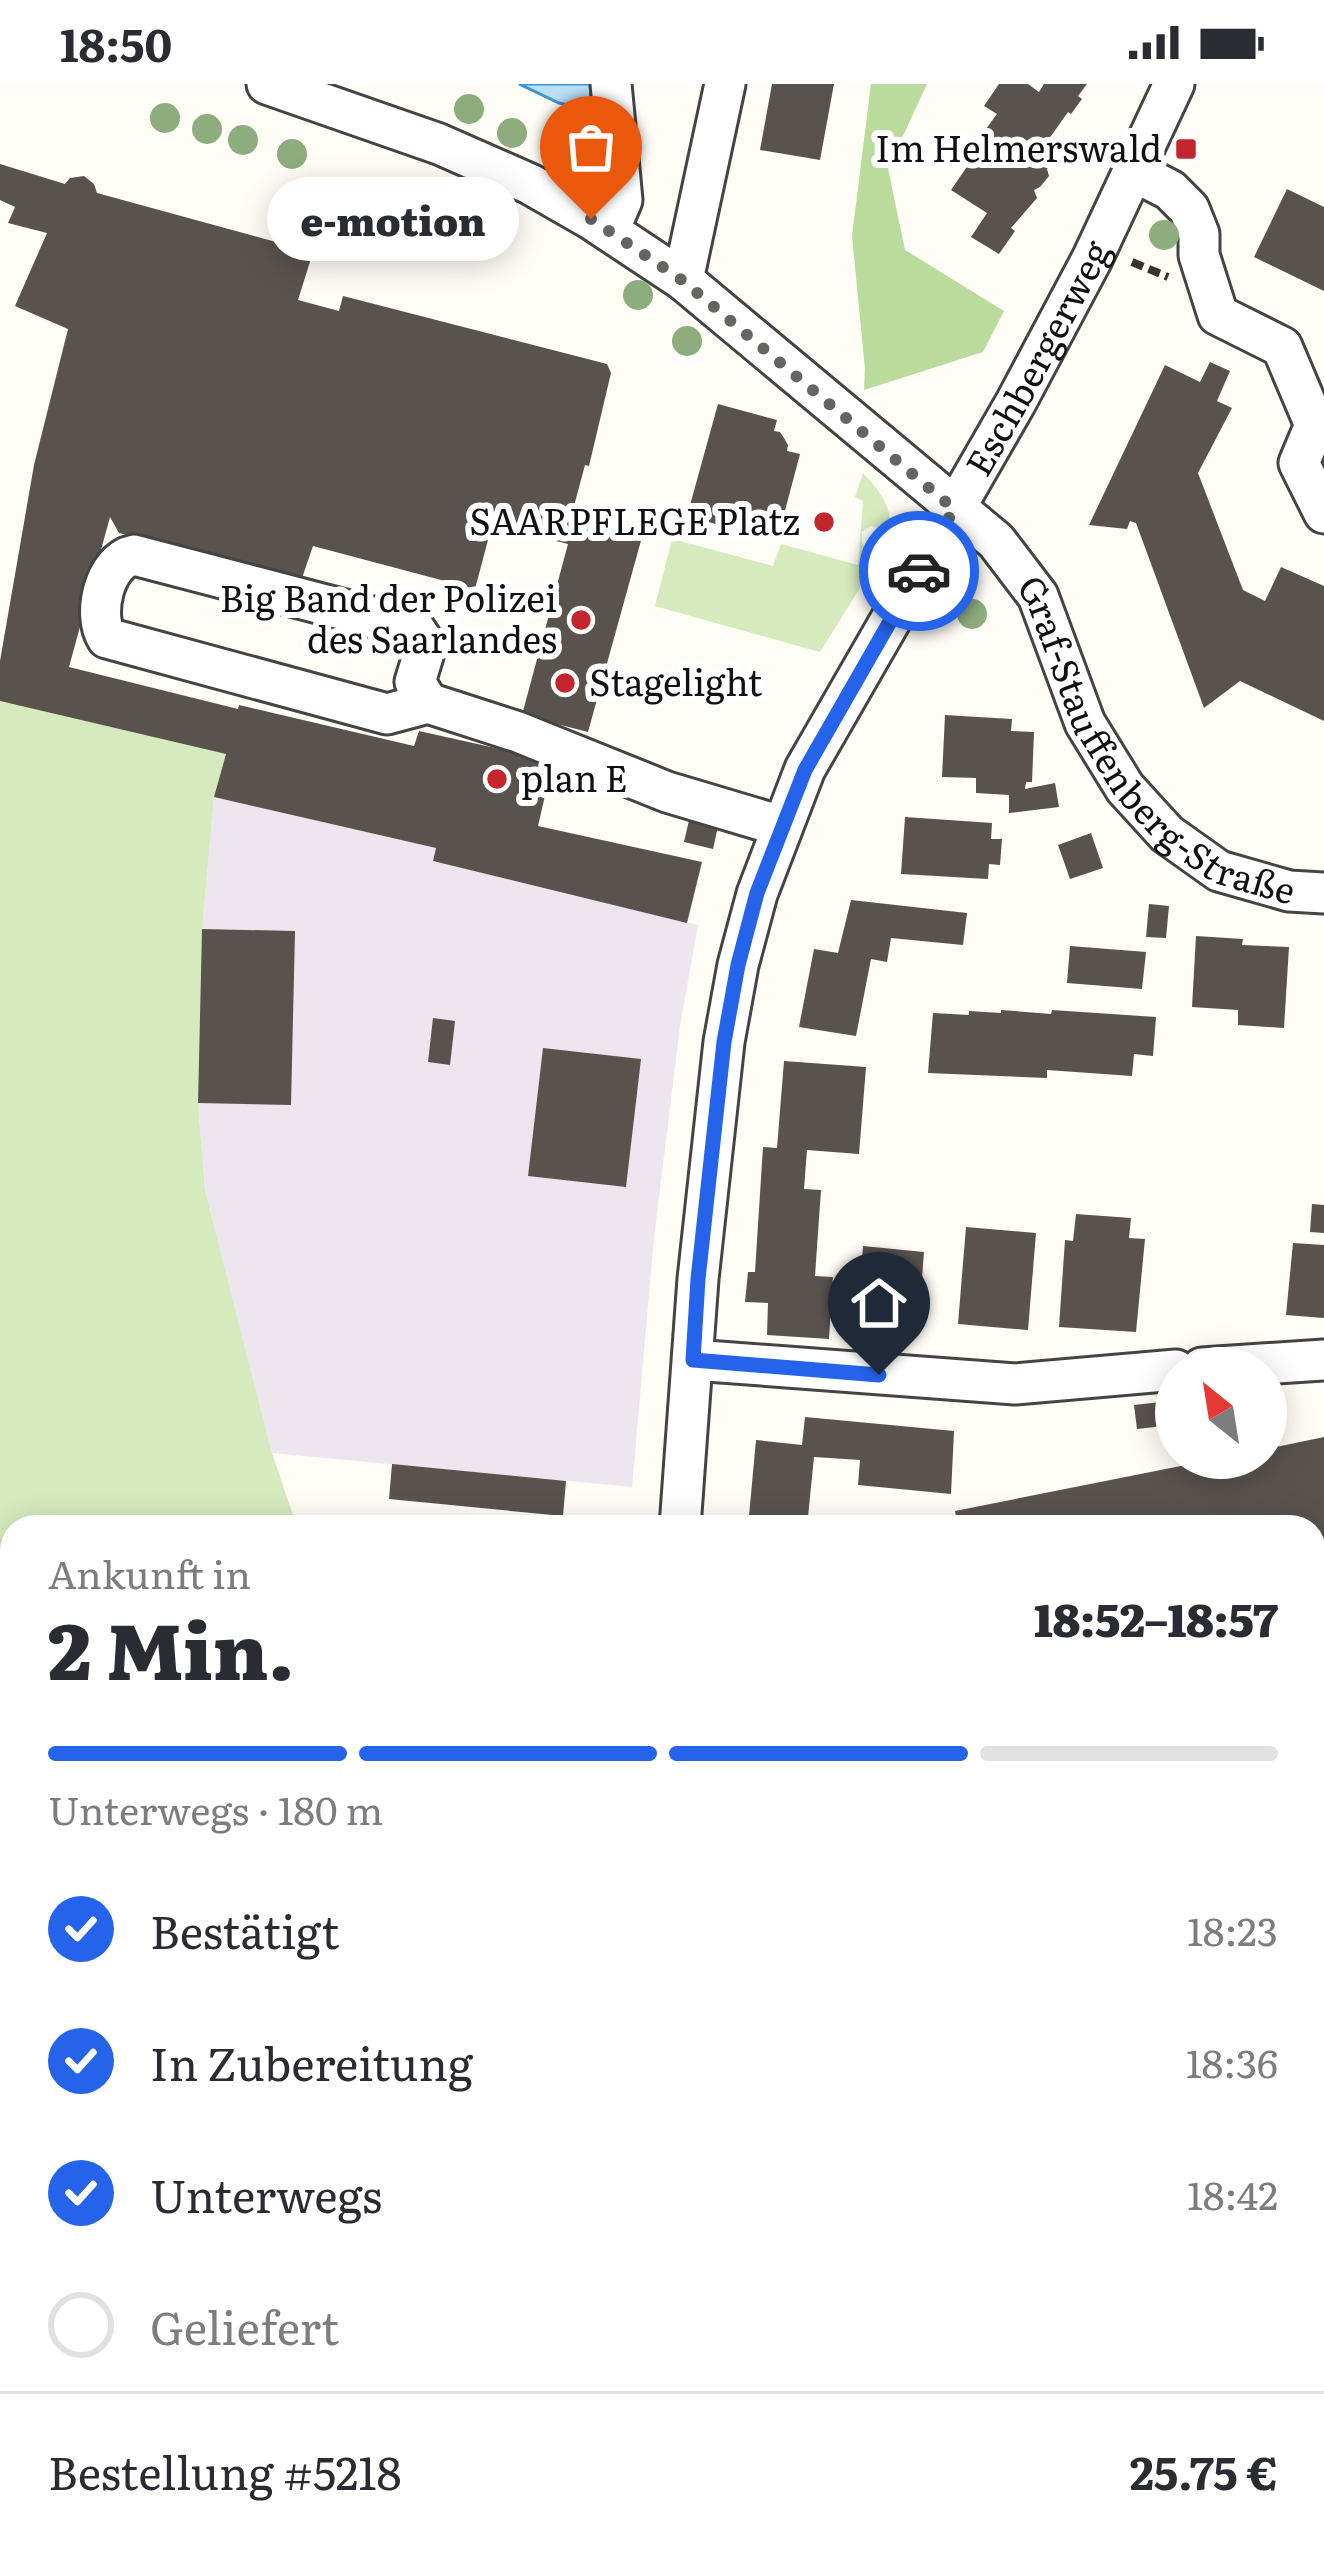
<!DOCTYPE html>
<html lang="de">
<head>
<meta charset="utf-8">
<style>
	body { margin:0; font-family:Literata,serif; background:#f7f7f7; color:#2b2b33; height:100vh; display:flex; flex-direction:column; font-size:45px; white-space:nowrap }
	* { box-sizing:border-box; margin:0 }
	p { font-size:39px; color:#7c7c81 }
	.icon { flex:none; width:66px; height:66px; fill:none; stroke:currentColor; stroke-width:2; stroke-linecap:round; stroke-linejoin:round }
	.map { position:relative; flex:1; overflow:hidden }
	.panel { position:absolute; left:0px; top:1431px; width:1326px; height:1056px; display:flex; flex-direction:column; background:#fff; border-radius:36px 36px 0 0; box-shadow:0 6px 30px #0003 }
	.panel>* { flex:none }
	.needle { width:78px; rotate:330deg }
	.buttons { position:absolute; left:1155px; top:1263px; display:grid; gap:24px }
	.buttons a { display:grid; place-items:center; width:132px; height:132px; border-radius:50%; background:#fff; box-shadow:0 6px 30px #0003; font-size:60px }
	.pin { position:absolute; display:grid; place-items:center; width:102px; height:102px; color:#fff; margin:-123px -51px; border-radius:50% 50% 50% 0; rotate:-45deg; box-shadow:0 0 12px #0007 }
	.pin .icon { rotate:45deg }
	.courier { position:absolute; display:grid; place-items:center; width:120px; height:120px; margin:-60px; border:9px solid #2563eb; border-radius:50%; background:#fff; color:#222; box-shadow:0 3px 15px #0007 }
	.bubble { position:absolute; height:84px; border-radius:42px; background:#fff; box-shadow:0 6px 30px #0003; font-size:39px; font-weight:800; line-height:84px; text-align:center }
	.head em { font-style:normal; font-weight:800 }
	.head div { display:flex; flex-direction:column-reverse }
	.head { display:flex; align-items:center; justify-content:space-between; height:204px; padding:0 48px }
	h1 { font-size:78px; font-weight:800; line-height:90px }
	.bar { display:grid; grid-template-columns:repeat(4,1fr); gap:18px 12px; align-content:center; height:144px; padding:0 48px }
	.bar i { height:15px; border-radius:9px; background:#e1e1e2 }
	.bar .on { background:#2563eb }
	.bar p { grid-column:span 4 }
	.line { display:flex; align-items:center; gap:30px; padding:0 48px; border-top:3px solid #e1e1e2 }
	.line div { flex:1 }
	ol { padding:0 48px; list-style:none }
	li { display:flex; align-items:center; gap:36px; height:132px }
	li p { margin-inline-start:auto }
	li .icon { padding:12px; border-radius:50%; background:#2563eb; color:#fff; stroke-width:4 }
	li:last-child { color:#7c7c81 }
	li i { width:66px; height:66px; border:6px solid #e1e1e2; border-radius:50% }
	.status { display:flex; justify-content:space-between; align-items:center; height:84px; padding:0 60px; background:#fff; direction:ltr }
	.status svg { height:33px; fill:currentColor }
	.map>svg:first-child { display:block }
</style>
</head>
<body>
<div class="status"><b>18:50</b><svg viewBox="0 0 49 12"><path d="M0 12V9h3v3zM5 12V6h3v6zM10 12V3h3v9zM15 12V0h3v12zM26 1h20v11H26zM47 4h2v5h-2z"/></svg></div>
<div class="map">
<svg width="1324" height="2487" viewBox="0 0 1324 2487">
	<rect width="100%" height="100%" fill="#fffdf5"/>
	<!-- industrial -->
	<path fill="#eee6ef" d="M214,713l222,51 -3,13 265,64 -18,101 -26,212 -22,249 -360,-34 -67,-263 -7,-87 4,-173z"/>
	<!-- green -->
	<path fill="#d5ebbd" d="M863,389c19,21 32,36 25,65l-8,-10 -9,-2 -9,6v11l4,8 10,1 10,-6 -66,106 -165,-46 17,-67 101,27 8,-22 77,21 5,-64 -8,-4z
		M0,617l226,53 -12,43 -12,133 -4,173 7,87 67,263 25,74h-285v99l-12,-11z"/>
	<!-- forest -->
	<path fill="#b9dc9c" d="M871,0h56l-39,84 17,82 99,61 -21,41 -119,38 1,-21 -13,-133z"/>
	<!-- water -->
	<path fill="#b9e0f7" stroke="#3f96cf" stroke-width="3" d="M519,0h71l2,26 -33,-7z"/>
	<!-- building -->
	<path fill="#5a524d" d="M772,0h62l-14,76 -60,-10z
		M999,0h29l11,8 5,-8h43l-9,12 4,3 -11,15 -3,-2 -24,34 13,9 -10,14 2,7 -9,11 -6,3 3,8 -26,30 4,3 -16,23 -28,-17 16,-24 -36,-23 26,-38 -5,-4 25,-34 -13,-8z
		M0,80l65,20 5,-6 14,-2 10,8 3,9 216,59 -15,48 41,11 4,-15 264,68 4,9 -22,93 -4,-1 -11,41 4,1 -4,12 68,18 -54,195 -66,-17 46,-171 -76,-19 -17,64 -162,-43 -12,35 -182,-48 -9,-16 -41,150 169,42 1,-4 175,41 5,-15 134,30 -15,65 164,36 -15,61 -254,-62 3,-13 -222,-51 12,-43 -226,-53v-40l34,-196 34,-136 -53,-23 32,-73 -39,-10 7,-16 -15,-7z
		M1287,105l37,18v84l-70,-34z
		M1210,278l20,9 -13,30 15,7 -34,65 45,117 22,11 16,-34 43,19v135l-84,-40 -36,27 -68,-185 -6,-2 -3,8 -38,-4 76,-160 35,17z
		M718,320l59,16 -3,11 6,1 4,6 4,7 -1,6 13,3 -23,87 -90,-25z
		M945,631l67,4 -1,12 23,1 -2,50h-6l-1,7 30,-6 4,24 -50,6v-18l-33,-2v-15l-34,-1z
		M690,732l29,6 -6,27 -29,-7z
		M905,733l87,6 -1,16h11l-2,26 -11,-1 -1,15 -87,-5z
		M1091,749l12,35 -33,11 -12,-34z
		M851,816l116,13 -4,32 -72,-7 -4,24 -16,-3 -15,77 -57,-9 15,-78 24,4z
		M1149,820l20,2 -3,32 -20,-1z
		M202,845l93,2 -4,174 -93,-2z
		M1196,852l47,3 -1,6 47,2 -5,81 -46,-3v-15l-46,-3z
		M1070,862l76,6 -4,37 -75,-6z
		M1001,926l50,4 1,-4 104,7 -3,39 -19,-2 -2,22 -85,-6v8l-119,-5 5,-60 36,2v-4l32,2z
		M433,934l22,3 -5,44 -22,-3z
		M543,964l98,11 -15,128 -98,-11z
		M784,977l82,6 -7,87 -52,-4 -3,39 17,1 -6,86 18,1 -4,62 -62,-4 1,-32 -23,-1 3,-30h7l8,-125 14,1z
		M1312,1120l12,1v28l-14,-1z
		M1076,1130l55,4 -2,20 16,1 -9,93 -77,-5 6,-87 8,1z
		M966,1143l70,6 -8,97 -70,-6z
		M1293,1159l31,2v73l-38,-3z
		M863,1162l61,6 -6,77 -61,-5z
		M1170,1317l3,24 -36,4 -3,-24z
		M805,1333l149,14 -3,63 -93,-9 2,-25 -46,-3 -7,70h-59l8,-87 46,5z
		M1324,1353v311l-10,2v-223h-356l-3,-16 266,-53h45v-9z
		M392,1380l174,17 -3,35 -174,-17z
		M0,1678l12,11v21l-12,13z
		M1314,1684l10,39v345l-10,2z
		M12,1716v59l-12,-11v-35z
		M12,1997v58h-2l-10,-56z
		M12,2201v71h-12v-70z
		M443,2475h67l-5,12h-67z
		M661,2475h80l-5,12h-17l-15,-6 -3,6h-45z"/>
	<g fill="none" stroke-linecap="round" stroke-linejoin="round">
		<defs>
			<g id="minor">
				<path id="s1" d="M267,0l172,60 91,40 61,35 92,61 313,261 42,55 47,127 40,65 42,46 52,37 70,20 35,2"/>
				<path d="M1133,87l37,19 19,19 10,25v21l19,60 64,32 33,78 -16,38 25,50"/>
				<path d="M609,146l13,-30 -11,-116"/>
				<path d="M683,196l42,-196"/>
				<path d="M428,619l-13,-21 11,-36 -12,-18 -280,-73c-30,6 -42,60 -27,83l280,76 41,-11 90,29 149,60 114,34"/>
				<path d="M693,1276l322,24 161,-14"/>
				<path d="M1202,1284l122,-8"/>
				<path id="s2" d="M680,1443l18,-248 26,-237 14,-77 19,-71 48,-125 211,-367 76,-143 82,-175"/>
				<path d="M0,1581l12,11"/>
				<path d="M1314,2183l10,-1"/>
				<path d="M273,2487l7,-12"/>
				<path d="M358,2487l5,-12"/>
			</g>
		</defs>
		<!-- minor casing -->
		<use href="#minor" stroke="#444" stroke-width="45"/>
		<!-- path -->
		<path stroke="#333" stroke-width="8" stroke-dasharray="12 6" stroke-linecap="butt" d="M1132,178l36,15
			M0,2357l12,-1
			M422,2475l9,4 1,-4"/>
		<!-- minor -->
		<use href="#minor" stroke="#fff" stroke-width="39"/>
		<defs>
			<path id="rail" d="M1314,2310l10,-3
				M1314,2336l10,-4
				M881,2487l25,-12
				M932,2487l26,-12"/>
		</defs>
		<!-- rail casing -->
		<use href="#rail" stroke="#c4262e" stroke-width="14"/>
		<!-- rail -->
		<use href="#rail" stroke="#fff" stroke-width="9" stroke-dasharray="27" stroke-linecap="butt"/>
	</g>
	<!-- trees -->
	<g fill="#8dad7f">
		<circle cx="469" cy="25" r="15"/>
		<circle cx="165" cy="34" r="15"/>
		<circle cx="207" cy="45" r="15"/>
		<circle cx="512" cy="49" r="15"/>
		<circle cx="243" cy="56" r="15"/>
		<circle cx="292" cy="70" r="15"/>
		<circle cx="1164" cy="151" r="15"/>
		<circle cx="638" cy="211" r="15"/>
		<circle cx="687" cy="257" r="15"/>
		<circle cx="972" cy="530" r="15"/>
	</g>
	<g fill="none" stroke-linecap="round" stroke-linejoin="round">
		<!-- done -->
		<path stroke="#646461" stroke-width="12" stroke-dasharray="0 21.6" d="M591,135l91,61 272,229 -35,62"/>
		<!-- route -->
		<path stroke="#2563eb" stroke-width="15" d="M879,1291l-186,-15 5,-81 26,-237 14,-77 19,-72 48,-123 114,-199"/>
	</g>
	<!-- markers -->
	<g fill="#c4262e" stroke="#fff" stroke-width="4.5">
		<rect x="1174" y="53" width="24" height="24" rx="6"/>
		<circle cx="824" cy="438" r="12"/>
		<circle cx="581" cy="536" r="12"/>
		<circle cx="565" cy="599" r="12"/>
		<circle cx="497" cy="695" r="12"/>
	</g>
	<g text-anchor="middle" stroke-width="12" stroke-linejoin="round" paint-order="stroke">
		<!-- poi labels -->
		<g font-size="36" fill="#111" stroke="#fff" text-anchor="end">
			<text x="1162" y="78">Im Helmerswald</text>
			<text x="800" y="451">SAARPFLEGE Platz</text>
			<text x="557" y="528">Big Band der Polizei<tspan x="557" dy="41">des Saarlandes</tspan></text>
			<text x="589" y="612" text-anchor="start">Stagelight</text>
			<text x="521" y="708" text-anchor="start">plan E</text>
		</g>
		<!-- street labels -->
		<g font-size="36" fill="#111" stroke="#fff">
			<text dy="13" stroke="none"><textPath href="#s2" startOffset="1245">Eschbergerweg</textPath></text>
			<text dy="13" stroke="none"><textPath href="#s1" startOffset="1137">Graf-Stauffenberg-Straße</textPath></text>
		</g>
	</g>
</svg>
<div class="buttons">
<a><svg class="needle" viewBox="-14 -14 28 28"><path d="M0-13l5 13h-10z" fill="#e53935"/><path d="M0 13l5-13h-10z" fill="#7c7c81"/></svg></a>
</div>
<div class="pin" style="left:591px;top:135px;background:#ea580c"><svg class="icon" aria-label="bag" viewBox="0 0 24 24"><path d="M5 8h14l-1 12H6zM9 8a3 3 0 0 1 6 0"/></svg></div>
<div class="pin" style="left:879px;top:1291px;background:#1f2937"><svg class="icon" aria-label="home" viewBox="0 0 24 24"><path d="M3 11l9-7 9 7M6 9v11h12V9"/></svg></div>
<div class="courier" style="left:919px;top:487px"><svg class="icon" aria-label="car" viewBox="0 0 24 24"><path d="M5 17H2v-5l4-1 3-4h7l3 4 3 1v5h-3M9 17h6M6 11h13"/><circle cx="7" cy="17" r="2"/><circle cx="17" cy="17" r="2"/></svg></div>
<div class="bubble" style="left:267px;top:93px;width:252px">e-motion</div>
<section class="panel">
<div class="head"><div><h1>2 Min.</h1><p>Ankunft in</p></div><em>18:52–18:57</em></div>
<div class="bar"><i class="on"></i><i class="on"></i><i class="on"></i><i></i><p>Unterwegs · 180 m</p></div>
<ol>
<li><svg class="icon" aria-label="check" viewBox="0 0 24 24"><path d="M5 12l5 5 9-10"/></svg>Bestätigt<p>18:23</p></li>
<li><svg class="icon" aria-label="check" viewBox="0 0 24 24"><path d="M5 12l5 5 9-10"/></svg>In Zubereitung<p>18:36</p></li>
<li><svg class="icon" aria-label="check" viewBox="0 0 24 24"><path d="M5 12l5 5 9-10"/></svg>Unterwegs<p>18:42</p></li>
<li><i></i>Geliefert</li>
</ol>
<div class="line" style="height:156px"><div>Bestellung #5218</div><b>25.75 €</b></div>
</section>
</div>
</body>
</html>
